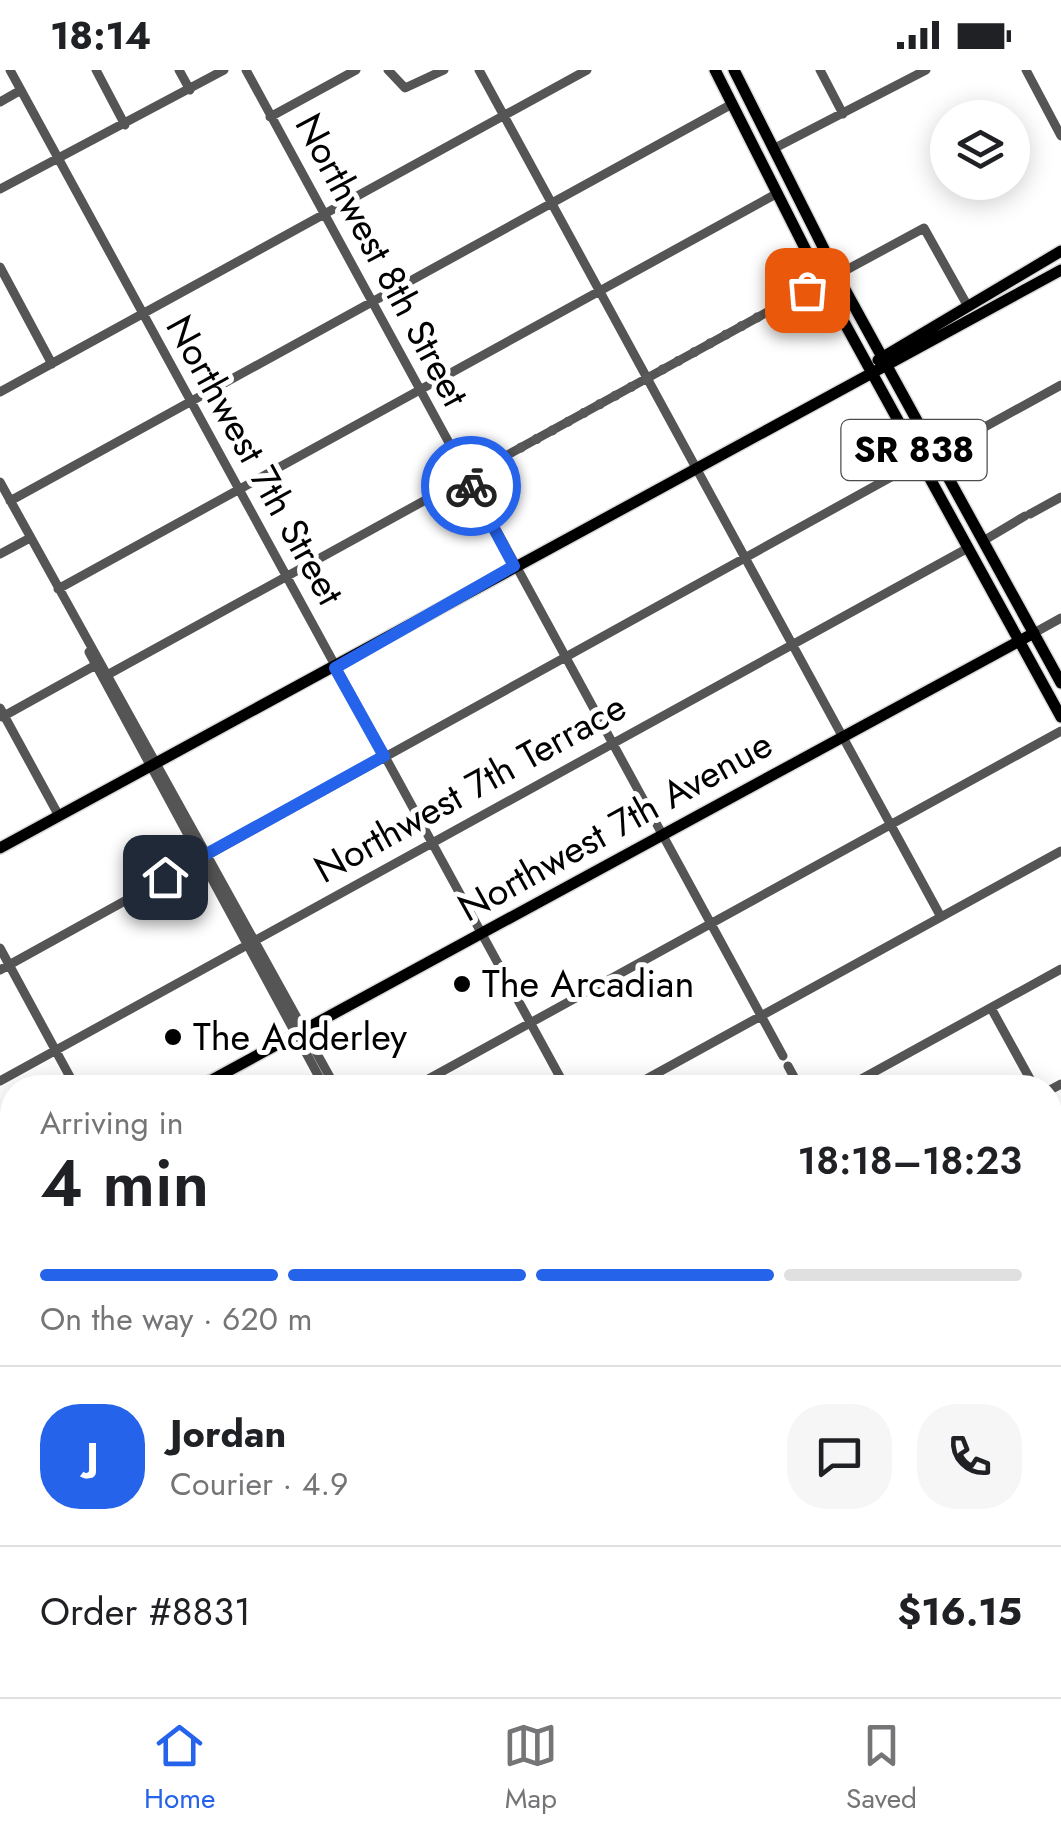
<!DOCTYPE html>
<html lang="en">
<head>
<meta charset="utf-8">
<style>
	body { margin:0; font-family:Jost,sans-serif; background:#f6f6f6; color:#202124; height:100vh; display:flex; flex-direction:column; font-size:38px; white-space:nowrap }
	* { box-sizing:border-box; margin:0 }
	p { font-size:32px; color:#757577 }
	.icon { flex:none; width:55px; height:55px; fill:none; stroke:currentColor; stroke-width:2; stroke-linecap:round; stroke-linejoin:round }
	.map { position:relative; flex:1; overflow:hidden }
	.sheet { position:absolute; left:0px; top:1005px; width:1062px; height:622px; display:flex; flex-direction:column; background:#fff; border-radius:40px 40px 0 0; box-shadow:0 5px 25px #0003 }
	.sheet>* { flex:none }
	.fabs { position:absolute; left:930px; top:30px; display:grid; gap:20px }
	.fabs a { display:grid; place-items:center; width:100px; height:100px; border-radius:50%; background:#fff; box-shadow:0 5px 25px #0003; font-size:50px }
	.pin { position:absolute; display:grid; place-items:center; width:85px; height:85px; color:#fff; margin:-42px; border-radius:20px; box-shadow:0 5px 15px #0006 }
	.courier { position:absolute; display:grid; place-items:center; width:100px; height:100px; margin:-50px; border:8px solid #2563eb; border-radius:50%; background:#fff; color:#222; box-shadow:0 2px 12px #0007 }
	.summary em { font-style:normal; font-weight:600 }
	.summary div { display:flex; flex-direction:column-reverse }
	.summary { display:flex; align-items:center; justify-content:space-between; height:170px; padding:0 40px }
	h1 { font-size:65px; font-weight:600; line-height:75px }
	.bar { display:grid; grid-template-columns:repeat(4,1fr); gap:15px 10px; align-content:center; height:120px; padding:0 40px }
	.bar i { height:12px; border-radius:8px; background:#e0e0e0 }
	.bar .current { background:#2563eb }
	.bar p { grid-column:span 4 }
	.line { display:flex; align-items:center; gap:25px; padding:0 40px; border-top:2px solid #e0e0e0 }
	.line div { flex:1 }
	.round { display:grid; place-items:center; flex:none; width:105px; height:105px; border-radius:40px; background:#f6f6f6 }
	.status { display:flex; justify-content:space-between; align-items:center; height:70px; padding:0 50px; background:#fff; direction:ltr }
	.status svg { height:28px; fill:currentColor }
	.dock { display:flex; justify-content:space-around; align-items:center; height:140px; border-top:2px solid #e0e0e0; background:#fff; font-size:28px; color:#757577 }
	.dock a { display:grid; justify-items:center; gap:5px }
	.dock .current { color:#2563eb }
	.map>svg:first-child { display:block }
</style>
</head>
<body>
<div class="status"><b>18:14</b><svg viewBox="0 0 49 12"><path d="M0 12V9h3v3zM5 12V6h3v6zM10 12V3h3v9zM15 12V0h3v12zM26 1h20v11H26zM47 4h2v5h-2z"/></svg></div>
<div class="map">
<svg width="1061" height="1627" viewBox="0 0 1061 1627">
	<rect width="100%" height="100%" fill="#fff"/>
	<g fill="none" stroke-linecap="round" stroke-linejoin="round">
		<defs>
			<path id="major" d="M715,0l107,212 239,435
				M734,0l103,205 224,408
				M878,290l183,-109
				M0,778l1061,-578
				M197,1018l837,-455
				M0,1125l12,-7
				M1050,1360l11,-6
				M613,1627l21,-12"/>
		</defs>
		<!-- major casing -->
		<use href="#major" stroke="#dbdbdb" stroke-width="14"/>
		<!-- minor -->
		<path stroke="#555" stroke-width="9" d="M10,0l556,1018
			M96,0l29,55
			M179,0l11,20
			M246,0l537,986
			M388,0l17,18 39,-18
			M479,0l462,847
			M820,0l23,44
			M1026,0l35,66
			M0,32l21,-12
			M270,47l86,-47
			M773,79l153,-79
			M0,119l224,-119
			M0,197l52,97
			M837,205l87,-47 42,75
			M0,322l587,-322
			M934,385l127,-70
			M0,412l336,606
			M10,431l722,-397
			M1030,444l31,-17
			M983,471l42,-25
			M0,484l30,-16
			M58,519l718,-395
			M1034,563l27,-15
			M89,582l236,436
			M109,604l713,-392
			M0,638l59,108
			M2,647l92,-51
			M0,878l76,140
			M0,900l920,-509
			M991,938l44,80
			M788,996l12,22
			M0,1011l968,-533
			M412,1018l649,-357
			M630,1018l431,-237
			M845,1018l216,-119
			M1050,1020l11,-6
			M1050,1044l11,21
			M1050,1134l11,-6
			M0,1243l12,-7
			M1050,1247l11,-6
			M0,1312l12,23
			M0,1361l12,-7
			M0,1413l12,20
			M1050,1475l11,-6
			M0,1536l12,18
			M1050,1536l11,3
			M1050,1585l11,3
			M0,1611l12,-6
			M166,1615l6,12
			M656,1615l7,12
			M664,1615l7,12
			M894,1615l6,12
			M117,1627l21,-12
			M215,1627l22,-12
			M403,1627l11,-7
			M825,1627l22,-12
			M1044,1627l17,-9"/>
		<!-- major -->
		<use href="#major" stroke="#000" stroke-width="11"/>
		<defs>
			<path id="rail" d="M1050,1552l11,3
				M147,1627l22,-12
				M178,1627l22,-12"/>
		</defs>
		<!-- rail casing -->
		<use href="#rail" stroke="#000" stroke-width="6"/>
		<!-- rail -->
		<use href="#rail" stroke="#fff" stroke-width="2.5" stroke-dasharray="8" stroke-linecap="butt"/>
	</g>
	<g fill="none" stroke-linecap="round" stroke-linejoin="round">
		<!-- done -->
		<path stroke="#595959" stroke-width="10" stroke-dasharray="0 18" d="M471,416l-5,-8 341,-188"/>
		<!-- route -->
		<path stroke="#2563eb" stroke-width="12" d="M165,807l219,-121 -49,-88 179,-102 -43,-80"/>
	</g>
	<!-- markers -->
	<g fill="#000" stroke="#fff" stroke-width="4">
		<circle cx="462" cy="914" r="10"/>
		<circle cx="173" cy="967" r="10"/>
	</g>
	<g text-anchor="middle" stroke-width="10" stroke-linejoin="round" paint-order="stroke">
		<!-- shield labels -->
		<rect fill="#fff" stroke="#4c4c4c" stroke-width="2.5" x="841.5" y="350" width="145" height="60" rx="8"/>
		<g font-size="35" font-weight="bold" fill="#000">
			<text x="914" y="392">SR 838</text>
		</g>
		<!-- street labels -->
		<g font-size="38" fill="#000" stroke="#fff">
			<text transform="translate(382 190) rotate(62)" y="13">Northwest 8th Street</text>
			<text transform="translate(255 390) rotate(61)" y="13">Northwest 7th Street</text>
			<text transform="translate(470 718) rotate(-29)" y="13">Northwest 7th Terrace</text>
			<text transform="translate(615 756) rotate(-29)" y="13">Northwest 7th Avenue</text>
		</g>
		<!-- poi labels -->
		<g font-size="38" fill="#000" stroke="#fff" text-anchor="start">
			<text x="482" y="927">The Arcadian</text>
			<text x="193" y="980">The Adderley</text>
		</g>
	</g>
</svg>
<div class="fabs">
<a><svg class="icon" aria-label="layers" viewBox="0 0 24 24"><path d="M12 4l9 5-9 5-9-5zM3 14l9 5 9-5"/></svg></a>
</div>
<div class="pin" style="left:807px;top:220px;background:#ea580c"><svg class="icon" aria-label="bag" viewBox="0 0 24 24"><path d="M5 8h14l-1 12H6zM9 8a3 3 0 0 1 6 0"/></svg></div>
<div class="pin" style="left:165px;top:807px;background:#1f2937"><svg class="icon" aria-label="home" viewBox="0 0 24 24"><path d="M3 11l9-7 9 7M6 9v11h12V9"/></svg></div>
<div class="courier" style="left:471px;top:416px"><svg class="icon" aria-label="bike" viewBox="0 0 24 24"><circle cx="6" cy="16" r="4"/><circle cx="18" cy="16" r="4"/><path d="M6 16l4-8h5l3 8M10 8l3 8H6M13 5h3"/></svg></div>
<section class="sheet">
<div class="summary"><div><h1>4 min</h1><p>Arriving in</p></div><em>18:18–18:23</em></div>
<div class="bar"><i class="current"></i><i class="current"></i><i class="current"></i><i></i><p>On the way · 620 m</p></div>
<div class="line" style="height:180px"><b class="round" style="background:#2563eb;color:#fff">J</b><div><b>Jordan</b><p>Courier · 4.9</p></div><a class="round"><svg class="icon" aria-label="chat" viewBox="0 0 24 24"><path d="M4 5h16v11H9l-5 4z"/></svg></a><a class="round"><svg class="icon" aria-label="phone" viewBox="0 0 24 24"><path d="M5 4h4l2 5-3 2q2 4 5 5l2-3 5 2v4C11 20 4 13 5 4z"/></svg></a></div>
<div class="line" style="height:130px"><div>Order #8831</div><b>$16.15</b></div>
</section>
</div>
<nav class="dock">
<a class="current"><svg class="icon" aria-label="home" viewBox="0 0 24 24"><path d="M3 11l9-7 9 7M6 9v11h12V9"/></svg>Home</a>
<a><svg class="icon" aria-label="map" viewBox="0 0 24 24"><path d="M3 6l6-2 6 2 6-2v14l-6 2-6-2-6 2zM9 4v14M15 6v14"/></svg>Map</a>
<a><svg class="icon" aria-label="saved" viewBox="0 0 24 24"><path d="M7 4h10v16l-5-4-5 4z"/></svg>Saved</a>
</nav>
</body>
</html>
